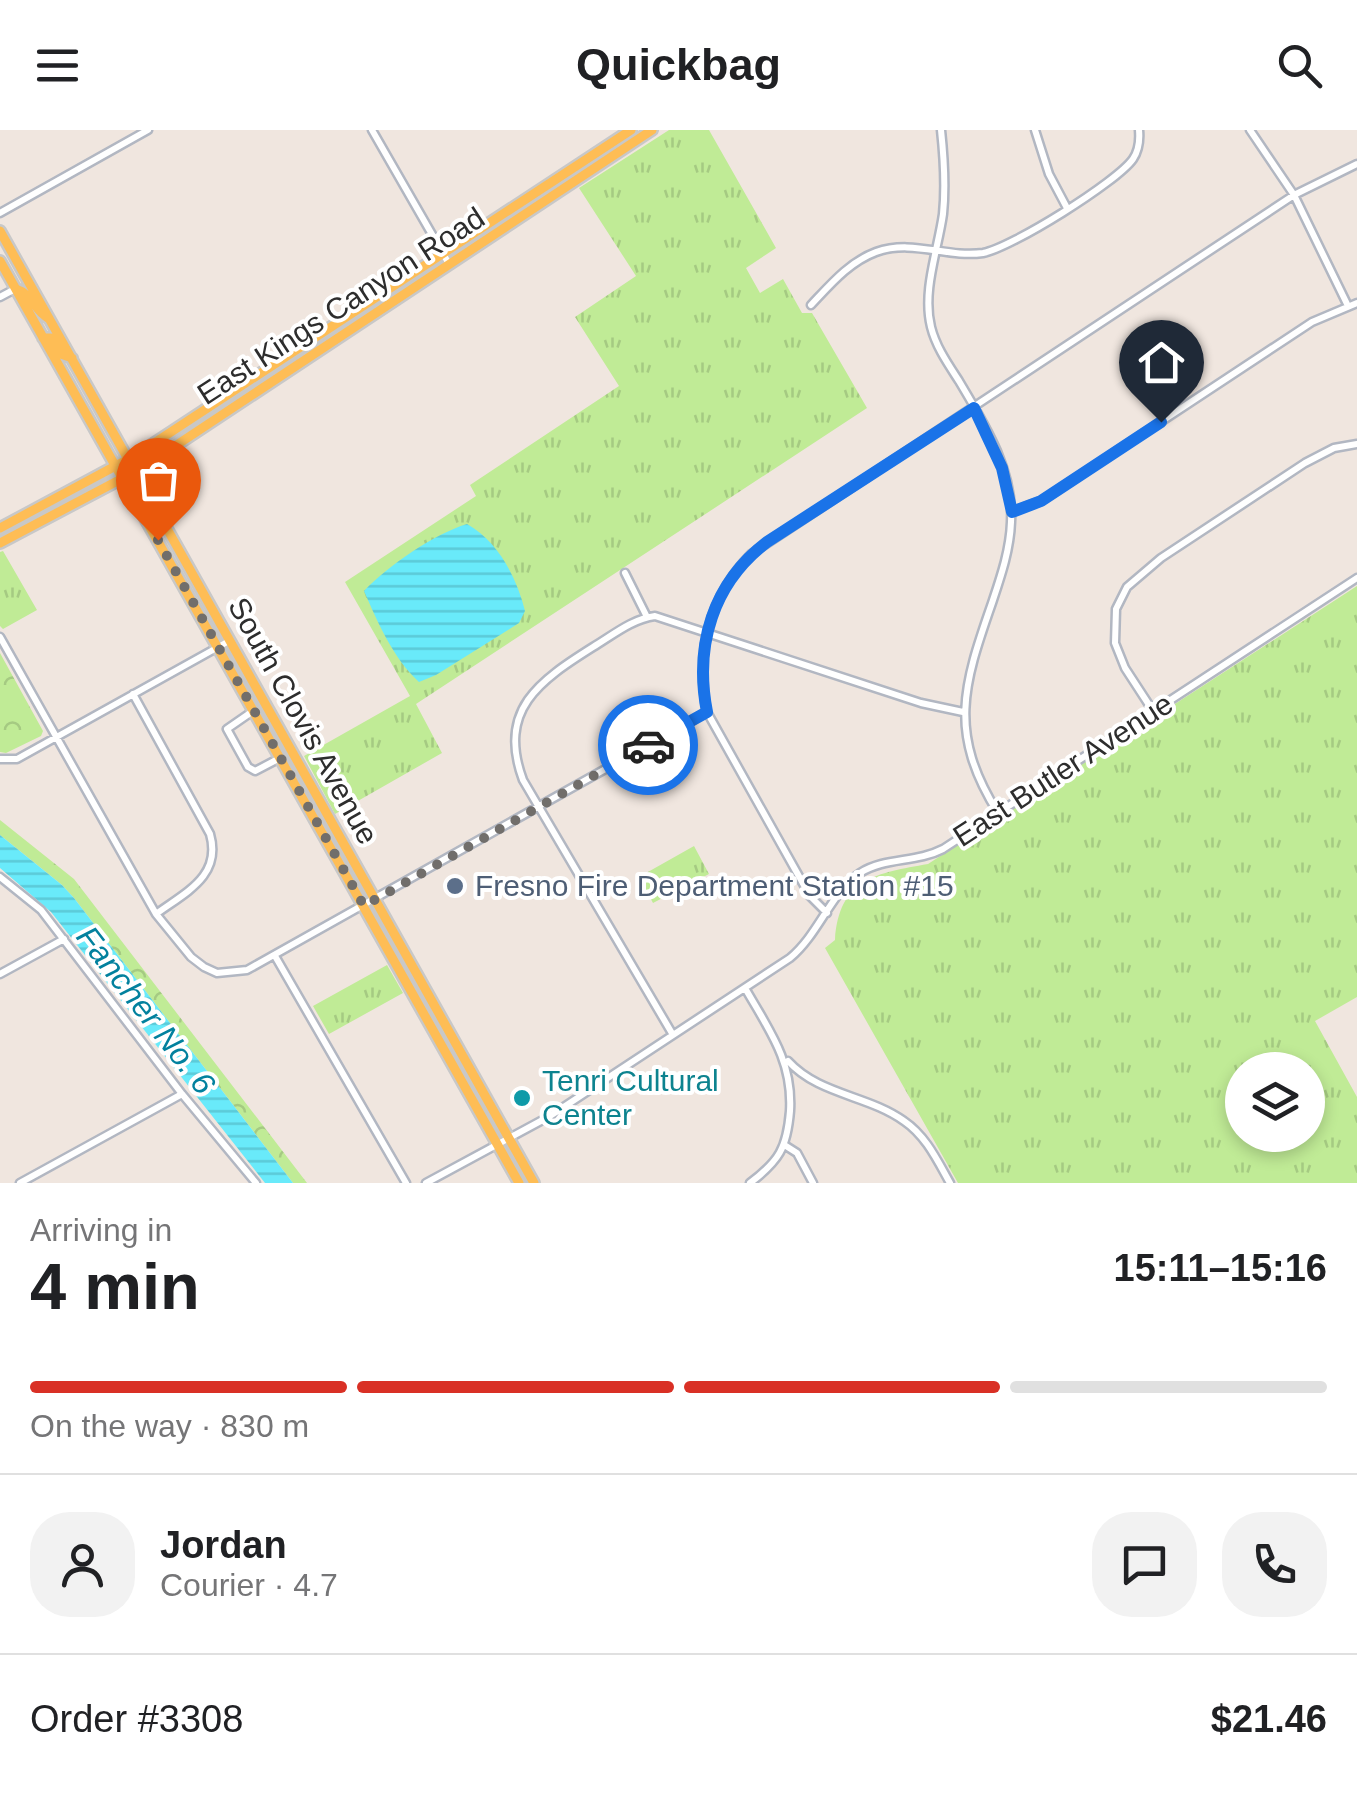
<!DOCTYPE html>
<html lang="en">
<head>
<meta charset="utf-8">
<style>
	body { margin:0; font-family:Helvetica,sans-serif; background:#f2f2f2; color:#202124; height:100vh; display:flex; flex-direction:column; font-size:38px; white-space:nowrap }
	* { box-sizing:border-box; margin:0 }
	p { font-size:32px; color:#757577 }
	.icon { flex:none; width:55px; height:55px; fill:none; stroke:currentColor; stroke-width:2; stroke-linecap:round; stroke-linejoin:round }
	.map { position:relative; height:1053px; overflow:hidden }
	.sheet { display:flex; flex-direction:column; background:#fff; flex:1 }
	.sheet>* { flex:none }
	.tools { position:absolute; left:1225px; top:922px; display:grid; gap:20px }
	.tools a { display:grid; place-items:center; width:100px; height:100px; border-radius:50%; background:#fff; box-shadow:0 5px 15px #0003; font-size:50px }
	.pin { position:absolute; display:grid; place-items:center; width:85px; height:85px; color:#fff; margin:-102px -42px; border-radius:50% 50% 50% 0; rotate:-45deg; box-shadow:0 0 10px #0007 }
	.pin .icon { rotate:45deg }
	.courier { position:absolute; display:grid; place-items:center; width:100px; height:100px; margin:-50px; border:8px solid #1a73e8; border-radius:50%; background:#fff; color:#222; box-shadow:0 2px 12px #0007 }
	.headline em { font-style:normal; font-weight:600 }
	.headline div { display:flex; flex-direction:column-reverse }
	.headline { display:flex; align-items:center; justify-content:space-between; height:170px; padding:0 30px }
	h1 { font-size:65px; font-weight:600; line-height:75px }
	.bar { display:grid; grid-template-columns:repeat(4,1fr); gap:15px 10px; align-content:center; height:120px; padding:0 30px }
	.bar i { height:12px; border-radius:8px; background:#e0e0e0 }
	.bar .selected { background:#d93025 }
	.bar p { grid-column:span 4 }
	.line { display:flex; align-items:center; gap:25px; padding:0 30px; border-top:2px solid #e0e0e0 }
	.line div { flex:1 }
	.round { display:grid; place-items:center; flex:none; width:105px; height:105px; border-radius:40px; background:#f2f2f2 }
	header { display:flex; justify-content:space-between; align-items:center; height:130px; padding:0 30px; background:#fff; font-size:45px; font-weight:600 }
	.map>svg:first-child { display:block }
</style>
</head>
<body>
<header><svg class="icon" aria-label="menu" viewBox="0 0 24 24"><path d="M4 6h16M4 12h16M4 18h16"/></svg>Quickbag<svg class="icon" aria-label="search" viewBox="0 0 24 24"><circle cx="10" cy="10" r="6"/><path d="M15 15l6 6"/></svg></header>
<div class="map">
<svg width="1357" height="1053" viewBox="0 0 1357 1053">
	<defs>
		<pattern id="grass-tufts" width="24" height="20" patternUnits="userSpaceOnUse" patternTransform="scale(2.5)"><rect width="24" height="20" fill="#c0eb96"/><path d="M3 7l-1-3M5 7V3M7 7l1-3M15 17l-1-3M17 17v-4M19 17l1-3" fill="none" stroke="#a5ca82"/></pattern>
		<pattern id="park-crowns" width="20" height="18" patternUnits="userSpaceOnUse" patternTransform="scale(2.5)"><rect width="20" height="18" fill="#c0eb96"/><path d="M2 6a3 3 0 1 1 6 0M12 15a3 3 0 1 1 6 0" fill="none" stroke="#a5ca82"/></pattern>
		<pattern id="water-rules" width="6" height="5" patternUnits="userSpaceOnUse" patternTransform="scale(2.5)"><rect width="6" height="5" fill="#69eafa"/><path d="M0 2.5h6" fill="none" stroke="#5bc9d7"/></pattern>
	</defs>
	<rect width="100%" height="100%" fill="#f0e6df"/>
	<!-- grass -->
	<path fill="url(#grass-tufts)" fill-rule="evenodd" d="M669,0h40l67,118 -30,20 14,25 23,-14 19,34h10l55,95 -451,296 26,49 -107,61 -31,-58 106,-60 -65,-114 131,-86 -6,-11 149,-99 -44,-69 61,-41 -57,-88z
		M3,421l34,59 -34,19 -3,-3v-74z
		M1357,456v411l-42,24 42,76v86h-399l-133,-235 10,-8c4,-62 42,-67 93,-76zM1242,940h66v65h-66z
		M694,716l15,28 -56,29 -14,-26z
		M387,835l16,28 -74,41 -16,-28z"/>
	<!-- park -->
	<path fill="url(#park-crowns)" d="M0,523l43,78 -2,5 -35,17 -6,-1z
		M0,690l74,59 233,304h-14l-219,-285 -12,-13 -62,-50z"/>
	<!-- water -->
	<path fill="url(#water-rules)" d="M467,394c31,17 50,54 58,87l-6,12 -83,52 -17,7c-26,-24 -41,-59 -55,-91 25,-26 70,-57 103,-67z
		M0,705l62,50 12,13 219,285h-28l-214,-271 -51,-44z"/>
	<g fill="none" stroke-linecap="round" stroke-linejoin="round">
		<defs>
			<path id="minor" d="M372,0l77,134
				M941,0c3,28 5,55 2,84 -5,36 -21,77 -12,113 5,20 17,37 28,54 25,42 55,89 52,141 -1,28 -10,54 -19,81 -29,83 -44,130 6,210
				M1035,0l14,44 18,34
				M1250,0l44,65 54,111
				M0,83l148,-83
				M0,167l15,-8
				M811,175c19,-20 38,-43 65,-53 37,-13 70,6 107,1 28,-5 134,-71 150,-94 6,-9 7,-18 6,-29
				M1011,382l30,-11 271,-179 45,-19
				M625,443l22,44
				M0,507l156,277 35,43 13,10 13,6 30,-3 460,-258c-12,-60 2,-115 44,-158l543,-359 63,-31
				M133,564l77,140c12,42 -24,58 -54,80
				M253,581l-26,18 21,38 7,4 25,-13
				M1153,581l-28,-43 -10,-25 1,-34 11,-22 34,-29 144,-95 29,-15 23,-4
				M707,582l103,184 17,17
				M0,629h17l212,-118
				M0,747l41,33 141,184 74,89
				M275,826l131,227
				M0,844l64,-35
				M745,858c24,42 48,73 45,123 -3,37 -11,50 -40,72
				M673,905l-150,-255c-26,-70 16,-99 70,-133 20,-12 39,-28 62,-31l266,87 42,9
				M788,931c31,34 80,34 116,60 22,15 33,39 46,62
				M786,1016l11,7 16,30
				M20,1053l162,-89
				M426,1053l124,-67 240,-158c29,-24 41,-66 70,-85 25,-16 56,-10 83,-24l414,-271"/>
			<path id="major" d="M0,101l534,952
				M0,131l519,922
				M16,159c16,5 18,21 32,29
				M43,208h8l10,16 11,4
				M0,398l136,-73 495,-325
				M0,413l142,-75 510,-338"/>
		</defs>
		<!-- minor casing -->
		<use href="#minor" stroke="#b2b7c2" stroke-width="11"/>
		<!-- major casing -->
		<use href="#major" stroke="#c8c8c8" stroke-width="14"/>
		<!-- minor -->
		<use href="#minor" stroke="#fff" stroke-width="6"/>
		<!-- major -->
		<use href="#major" stroke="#febd55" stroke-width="9"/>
	</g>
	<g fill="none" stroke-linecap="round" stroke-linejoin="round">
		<!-- done -->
		<path stroke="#716e6b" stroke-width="10" stroke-dasharray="0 18" d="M158,410l206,366 284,-161"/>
		<!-- route -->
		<path stroke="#1a73e8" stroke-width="12" d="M648,615l59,-33c-13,-67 6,-129 60,-170l207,-134 28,60 10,44 29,-11 120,-79"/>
	</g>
	<!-- markers -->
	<circle fill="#5c6f8a" stroke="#fff" stroke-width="4" cx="455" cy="756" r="10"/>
	<circle fill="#0f9aa8" stroke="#fff" stroke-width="4" cx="522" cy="968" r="10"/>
	<g text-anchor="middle" stroke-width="8" stroke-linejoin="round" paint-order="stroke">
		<!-- street labels -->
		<g font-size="30" fill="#2d2d2d" stroke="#fff">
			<text transform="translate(341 176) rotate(-33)" y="10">East Kings Canyon Road</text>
			<text transform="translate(303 591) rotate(61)" y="10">South Clovis Avenue</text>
			<text transform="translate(1063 640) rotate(-33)" y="10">East Butler Avenue</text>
		</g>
		<!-- service labels -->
		<g font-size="30" fill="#4e5e75" stroke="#fff" text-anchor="start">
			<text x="475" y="766">Fresno Fire Department Station #15</text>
		</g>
		<!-- culture labels -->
		<g font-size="30" fill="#0d838f" stroke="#fff" text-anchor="start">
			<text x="542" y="961">Tenri Cultural<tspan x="542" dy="34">Center</tspan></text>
		</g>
		<!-- water labels -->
		<g font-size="32" font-style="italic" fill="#02819e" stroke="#fff">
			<text transform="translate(146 880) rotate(52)" y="11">Fancher No. 6</text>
		</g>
	</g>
</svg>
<div class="tools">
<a><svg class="icon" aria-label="layers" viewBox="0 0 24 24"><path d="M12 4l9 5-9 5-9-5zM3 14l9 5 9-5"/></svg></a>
</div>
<div class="pin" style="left:158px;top:410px;background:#ea580c"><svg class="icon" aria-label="bag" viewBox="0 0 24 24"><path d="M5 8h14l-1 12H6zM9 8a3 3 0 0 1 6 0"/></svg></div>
<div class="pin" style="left:1161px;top:292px;background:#1f2937"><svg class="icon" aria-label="home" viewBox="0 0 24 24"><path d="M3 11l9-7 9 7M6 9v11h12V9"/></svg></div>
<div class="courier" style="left:648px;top:615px"><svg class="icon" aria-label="car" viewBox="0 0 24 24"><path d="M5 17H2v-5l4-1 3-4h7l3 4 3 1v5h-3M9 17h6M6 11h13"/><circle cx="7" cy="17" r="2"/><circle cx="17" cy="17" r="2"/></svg></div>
</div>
<section class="sheet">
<div class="headline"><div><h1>4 min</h1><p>Arriving in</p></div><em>15:11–15:16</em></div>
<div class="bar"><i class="selected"></i><i class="selected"></i><i class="selected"></i><i></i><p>On the way · 830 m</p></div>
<div class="line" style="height:180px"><a class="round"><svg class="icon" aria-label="person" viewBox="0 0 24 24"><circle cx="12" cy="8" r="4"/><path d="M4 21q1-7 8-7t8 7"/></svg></a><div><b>Jordan</b><p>Courier · 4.7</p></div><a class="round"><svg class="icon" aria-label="chat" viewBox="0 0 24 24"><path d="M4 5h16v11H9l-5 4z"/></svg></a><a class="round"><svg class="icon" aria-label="phone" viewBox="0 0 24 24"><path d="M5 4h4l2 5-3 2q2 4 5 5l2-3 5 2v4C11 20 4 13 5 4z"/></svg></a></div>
<div class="line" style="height:130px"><div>Order #3308</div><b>$21.46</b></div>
</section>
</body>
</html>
